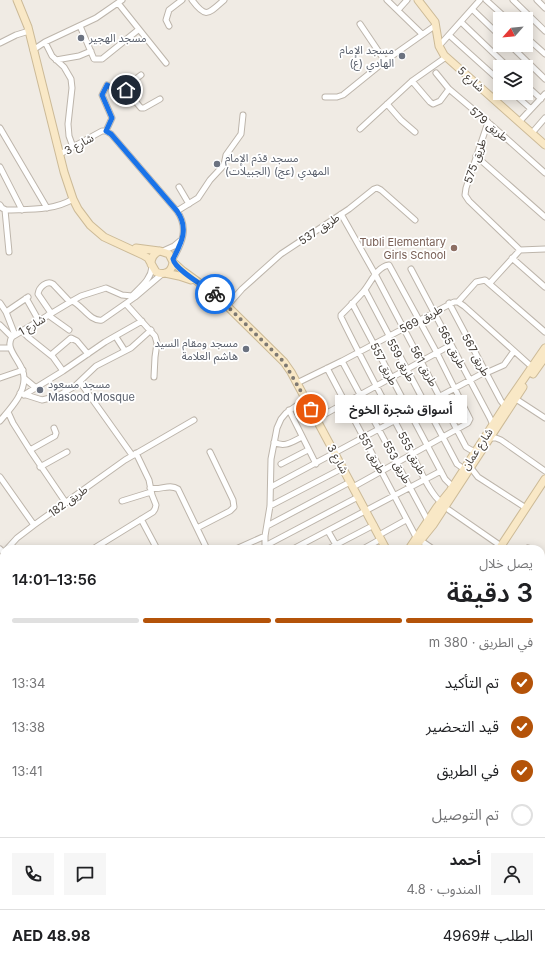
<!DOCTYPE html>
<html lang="ar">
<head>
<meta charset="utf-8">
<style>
	body { margin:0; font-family:Inter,"Noto Sans Arabic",sans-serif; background:#f6f6f6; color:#202124; direction:rtl; height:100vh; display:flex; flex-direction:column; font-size:15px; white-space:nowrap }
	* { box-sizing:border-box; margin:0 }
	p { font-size:13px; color:#757577 }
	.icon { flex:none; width:22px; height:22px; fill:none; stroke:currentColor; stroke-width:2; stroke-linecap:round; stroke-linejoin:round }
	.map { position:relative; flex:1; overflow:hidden; direction:ltr }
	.side { position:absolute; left:0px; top:545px; width:545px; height:424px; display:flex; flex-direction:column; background:#fff; border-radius:12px 12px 0 0; box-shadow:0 2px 10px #0003; direction:rtl }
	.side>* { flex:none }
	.needle { width:26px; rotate:243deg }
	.tools { position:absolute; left:493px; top:12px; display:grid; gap:8px }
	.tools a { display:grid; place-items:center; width:40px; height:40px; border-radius:0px; background:#fff; box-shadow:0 2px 10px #0003; font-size:20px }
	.pin { position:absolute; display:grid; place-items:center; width:34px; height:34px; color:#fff; margin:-17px; border:2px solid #fff; border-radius:50%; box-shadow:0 1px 4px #0007 }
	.courier { position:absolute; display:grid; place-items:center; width:40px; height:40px; margin:-20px; border:3px solid #1a73e8; border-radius:50%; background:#fff; color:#222; box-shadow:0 1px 5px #0007 }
	.bubble { position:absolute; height:28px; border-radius:0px; background:#fff; box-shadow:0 2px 10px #0003; font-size:13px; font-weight:600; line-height:28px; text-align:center; direction:rtl }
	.overview em { font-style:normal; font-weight:600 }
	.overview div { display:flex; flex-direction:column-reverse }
	.overview { display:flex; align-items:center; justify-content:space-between; height:68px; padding:0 12px }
	h1 { font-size:26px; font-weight:600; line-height:30px }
	.bar { display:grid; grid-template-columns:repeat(4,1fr); gap:6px 4px; align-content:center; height:48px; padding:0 12px }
	.bar i { height:5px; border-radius:3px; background:#e0e0e0 }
	.bar .current { background:#b45309 }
	.bar p { grid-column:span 4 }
	.line { display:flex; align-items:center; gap:10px; padding:0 12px; border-top:1px solid #e0e0e0 }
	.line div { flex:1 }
	.round { display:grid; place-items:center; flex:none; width:42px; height:42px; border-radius:0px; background:#f6f6f6 }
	ol { padding:0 12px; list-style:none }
	li { display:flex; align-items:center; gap:12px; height:44px }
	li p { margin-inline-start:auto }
	li .icon { padding:4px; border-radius:50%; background:#b45309; color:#fff; stroke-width:4 }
	li:last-child { color:#757577 }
	li i { width:22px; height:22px; border:2px solid #e0e0e0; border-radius:50% }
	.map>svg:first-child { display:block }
</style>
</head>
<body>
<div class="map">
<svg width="545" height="969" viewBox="0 0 545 969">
	<rect width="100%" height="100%" fill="#f0ebe4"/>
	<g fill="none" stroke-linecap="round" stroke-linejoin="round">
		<defs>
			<path id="street" d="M192,0c14,19 16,14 32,0
				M387,0l35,34
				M486,0l21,19
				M513,0l32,31
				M537,0l8,8
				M118,3l48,60
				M472,9l28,27
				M398,10l9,-10
				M461,22l47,45
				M360,24l25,37
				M80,26l14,33h8l36,-29
				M169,26l-3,-6 3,-10 13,-10
				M449,35l51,46
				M526,37l19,17
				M45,42l7,14 12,11 7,12 1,9 -4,36 1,12 4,11
				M0,43l16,-8 13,-4
				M510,45l35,34
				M439,46l41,-46
				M33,50l12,-8 51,-24 26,-18
				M56,60l23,-4 12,-5
				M436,73l13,16 39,33 57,51
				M412,81l18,21 3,2 7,-3 9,-12
				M526,85l15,14
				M124,88l17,-13
				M513,93l18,16
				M325,97h12l6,-2 42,-34 51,-36
				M387,104l14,16 14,12
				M488,122l-22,66 -1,7 4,6 51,49
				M519,122l26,-28
				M0,128l47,80
				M360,129l52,-48 34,-24
				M106,131l6,-13 -10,-23 5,-10c8,6 11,1 18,4l16,19h3l16,-9
				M532,133l13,-15
				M60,154l42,-23h4l5,3 66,77c12,17 5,32 -4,48
				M476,156l69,61
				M0,167l22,43
				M179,187l10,17
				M0,205l2,3 4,2c23,-1 47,1 67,-11
				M5,210l4,42
				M177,211l21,-13 12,-18 14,-15 2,-10 15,-21 2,-19
				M341,214l34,60 91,173 5,3 5,1
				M163,251l11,-5 6,-5
				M512,258l33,29
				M411,269l79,149 3,7
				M490,283l30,-33 25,-1
				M365,290l92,174 7,5
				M132,296c7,-8 19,-16 20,-29
				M26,298l13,23
				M72,301l9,-5 25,-8 16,7 10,1
				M458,302l18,-20 9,-2 60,52
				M0,303l6,9 9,23
				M352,303l93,176 8,8
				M449,303l52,98 4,5
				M126,304l29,32 2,7 -2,14 -1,20
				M227,306l15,-17 39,-35 68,-45 25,-20 3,-1 4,2 34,30
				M6,312l22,-15
				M51,313l-13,-19c1,-7 9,-14 15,-10l17,18
				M48,315l21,15
				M0,325l12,12
				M22,331l6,6 25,20 10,14
				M116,337l9,14
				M0,348h10
				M51,355l20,-17 6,3 11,13
				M342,361l86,160
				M327,368l89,169
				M486,373l18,-8 10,-14
				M0,378l23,-8
				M24,378l12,10
				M80,382l52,73
				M297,383l45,-22 112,-59h4l6,4 68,61
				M20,393l22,7 16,-4 17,-10 21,-20 35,-18 20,-18
				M24,395l39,-24 42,-29 37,-21
				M519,401l26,17
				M289,410l27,54
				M8,412l5,11 17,27 36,53
				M316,419l135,-74
				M0,421c9,-11 24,-26 24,-42 1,-16 -21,-29 -12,-42l60,-36c10,4 18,21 30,19l33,-23 27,-23
				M490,438h6l5,2 44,31
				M274,442c10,6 18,0 28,-5
				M30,450l25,-14 1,-3 -2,-5
				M281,464l27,-14
				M40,467l27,-15
				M471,468l7,9 48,31
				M0,477l34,48
				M271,487l214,-115
				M353,487l115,-64 2,-4 -33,-66 -48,-88c-13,2 -18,18 -26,27 -7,8 -14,15 -22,23v2c22,45 46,89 69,133 7,13 20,45 31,52
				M150,488c10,3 19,-5 28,1l29,60
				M122,501l29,-9
				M270,506l73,-38
				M449,510l52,36
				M141,519l16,30
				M267,526l83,-44
				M197,528l33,-17 4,-4 -1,-7 -23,-48
				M328,531l8,14
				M379,535l27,-15
				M420,540l13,9
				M265,546l93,-49
				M528,548l2,1
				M0,549l4,4
				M7,549l10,-11 17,-13 91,-65 69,-40
				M93,549l60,-37 2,-3 1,-4 -4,-10 -3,-15 -13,-27
				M236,549l29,-13
				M265,549v-13l5,-30 1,-47 6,-31 4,-9 5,-6 20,-14
				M293,549l148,-78
				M328,549l46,-24
				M363,549l18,-10
				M541,557l4,3
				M541,604l4,3
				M541,623l4,-5
				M0,630l4,5
				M541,648l4,3
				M0,675l4,-3
				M0,740l4,-2
				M541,759l4,-3
				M0,794l4,-2
				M541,937l4,7
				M184,965l2,4
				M479,965v4"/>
			<path id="secondary" d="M17,0l11,27 36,145 9,27 5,10 12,16 14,12 39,18 5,3 8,14c9,4 16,0 17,-10l-4,-8 -9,-3c-6,2 -9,6 -9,13
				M418,0l17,22 4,24 5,9 101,90
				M136,248l23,3
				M173,262l10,9 33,24 68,67 7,10 95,177
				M165,273l14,3 12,4
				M533,374l12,-17
				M416,546l17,-21 90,-138
				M409,549l28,-42 13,-16 55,-85 40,-58
				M499,549l46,-70
				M541,860l4,-2
				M541,865l4,-1
				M396,965v4
				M406,965v4"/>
		</defs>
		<!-- street casing -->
		<use href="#street" stroke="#bdb5ab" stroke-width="7"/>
		<!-- secondary casing -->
		<use href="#secondary" stroke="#ccba97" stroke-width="9"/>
		<!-- street -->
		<use href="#street" stroke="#fff" stroke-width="5"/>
		<!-- secondary -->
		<use href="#secondary" stroke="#f9e8c6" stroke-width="7"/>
	</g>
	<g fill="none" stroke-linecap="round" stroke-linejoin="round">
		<!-- done -->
		<path stroke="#7e7972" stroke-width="4" stroke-dasharray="0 7.2" d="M215,294l69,68 27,47"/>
		<!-- route -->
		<path stroke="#1a73e8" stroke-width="5" d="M126,90c-6,-5 -11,1 -19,-5l-5,10 10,23 -6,13 5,3 66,77c12,17 5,31 -4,48 2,11 33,28 42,35"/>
	</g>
	<!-- markers -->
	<g fill="#6b7280" stroke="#fff" stroke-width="1.5">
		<circle cx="81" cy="38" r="4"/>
		<circle cx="402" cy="56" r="4"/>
		<circle cx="217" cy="164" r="4"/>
		<circle cx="246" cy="349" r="4"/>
		<circle cx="40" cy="390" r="4"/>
	</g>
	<circle fill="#8d6e63" stroke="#fff" stroke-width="1.5" cx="454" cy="248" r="4"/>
	<g text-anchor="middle" stroke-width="3.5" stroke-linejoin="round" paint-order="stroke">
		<!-- worship labels -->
		<g font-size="11" fill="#5b616d" stroke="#fff" text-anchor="start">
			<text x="89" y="42">مسجد الهجير</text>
			<text x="394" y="54" text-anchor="end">مسجد الإمام<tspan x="394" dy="13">الهادي (ع)</tspan></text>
			<text x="225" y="162">مسجد قدَم الإمام<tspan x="225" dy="13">المهدي (عج) (الجبيلات)</tspan></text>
			<text x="238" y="347" text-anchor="end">مسجد ومقام السيد<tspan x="238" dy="13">هاشم العلامة</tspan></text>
			<text x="48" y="388">مسجد مسعود<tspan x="48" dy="13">Masood Mosque</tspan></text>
		</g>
		<!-- street labels -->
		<g font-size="11" fill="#413b35" stroke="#fff">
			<text transform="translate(471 79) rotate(42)" y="4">شارع 5</text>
			<text transform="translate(489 124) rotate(40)" y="4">طريق 579</text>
			<text transform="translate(79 144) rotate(-28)" y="4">شارع 3</text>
			<text transform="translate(475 161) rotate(-71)" y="4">طريق 575</text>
			<text transform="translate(319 229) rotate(-34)" y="4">طريق 537</text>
			<text transform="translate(421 319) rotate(-28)" y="4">طريق 569</text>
			<text transform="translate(32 325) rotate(-31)" y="4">شارع 1</text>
			<text transform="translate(452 347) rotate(62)" y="4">طريق 565</text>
			<text transform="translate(476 355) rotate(62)" y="4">طريق 567</text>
			<text transform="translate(401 360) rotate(62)" y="4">طريق 559</text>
			<text transform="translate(384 364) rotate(63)" y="4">طريق 557</text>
			<text transform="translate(424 366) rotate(62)" y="4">طريق 561</text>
			<text transform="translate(477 449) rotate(-57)" y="4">شارع عمان</text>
			<text transform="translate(372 453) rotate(62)" y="4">طريق 551</text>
			<text transform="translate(412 453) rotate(62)" y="4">طريق 555</text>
			<text transform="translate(338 459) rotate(61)" y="4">شارع 3</text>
			<text transform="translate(397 462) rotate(62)" y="4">طريق 553</text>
			<text transform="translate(68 501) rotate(-36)" y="4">طريق 182</text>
		</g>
		<!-- education labels -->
		<g font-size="11" fill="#785e54" stroke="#fff" text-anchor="end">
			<text x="446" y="246">Tubli Elementary<tspan x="446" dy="13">Girls School</tspan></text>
		</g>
	</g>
</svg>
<div class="tools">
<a><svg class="needle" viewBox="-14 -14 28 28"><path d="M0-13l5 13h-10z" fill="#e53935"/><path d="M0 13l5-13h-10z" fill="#757577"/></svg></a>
<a><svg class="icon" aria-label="layers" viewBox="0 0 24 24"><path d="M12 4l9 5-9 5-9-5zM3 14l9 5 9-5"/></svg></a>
</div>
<div class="pin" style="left:311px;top:409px;background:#ea580c"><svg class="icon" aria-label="bag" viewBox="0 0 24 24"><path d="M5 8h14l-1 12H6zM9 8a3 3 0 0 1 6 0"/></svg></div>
<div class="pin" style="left:126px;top:90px;background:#1f2937"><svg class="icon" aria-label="home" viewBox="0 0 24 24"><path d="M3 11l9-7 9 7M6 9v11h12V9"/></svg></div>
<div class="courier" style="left:215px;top:294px"><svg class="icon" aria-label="bike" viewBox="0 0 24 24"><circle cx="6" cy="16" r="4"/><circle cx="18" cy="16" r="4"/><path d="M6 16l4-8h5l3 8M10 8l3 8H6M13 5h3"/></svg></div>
<div class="bubble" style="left:335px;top:395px;width:132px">أسواق شجرة الخوخ</div>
<section class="side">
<div class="overview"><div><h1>3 دقيقة</h1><p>يصل خلال</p></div><em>13:56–14:01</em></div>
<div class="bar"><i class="current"></i><i class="current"></i><i class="current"></i><i></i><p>في الطريق · 380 m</p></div>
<ol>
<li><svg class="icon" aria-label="check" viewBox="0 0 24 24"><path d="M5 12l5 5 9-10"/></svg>تم التأكيد<p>13:34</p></li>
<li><svg class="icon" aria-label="check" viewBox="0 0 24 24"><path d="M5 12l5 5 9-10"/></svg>قيد التحضير<p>13:38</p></li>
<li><svg class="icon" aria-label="check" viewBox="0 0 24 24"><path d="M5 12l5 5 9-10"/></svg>في الطريق<p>13:41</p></li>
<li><i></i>تم التوصيل</li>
</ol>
<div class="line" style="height:72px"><a class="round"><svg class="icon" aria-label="person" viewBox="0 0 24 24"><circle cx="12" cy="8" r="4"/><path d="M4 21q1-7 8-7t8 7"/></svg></a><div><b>أحمد</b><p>المندوب · 4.8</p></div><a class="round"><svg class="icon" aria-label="chat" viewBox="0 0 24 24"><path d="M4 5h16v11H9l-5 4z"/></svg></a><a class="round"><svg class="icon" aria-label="phone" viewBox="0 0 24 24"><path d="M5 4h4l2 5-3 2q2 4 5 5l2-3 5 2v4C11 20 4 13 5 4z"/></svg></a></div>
<div class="line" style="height:52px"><div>الطلب #4969</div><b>AED 48.98</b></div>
</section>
</div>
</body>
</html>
